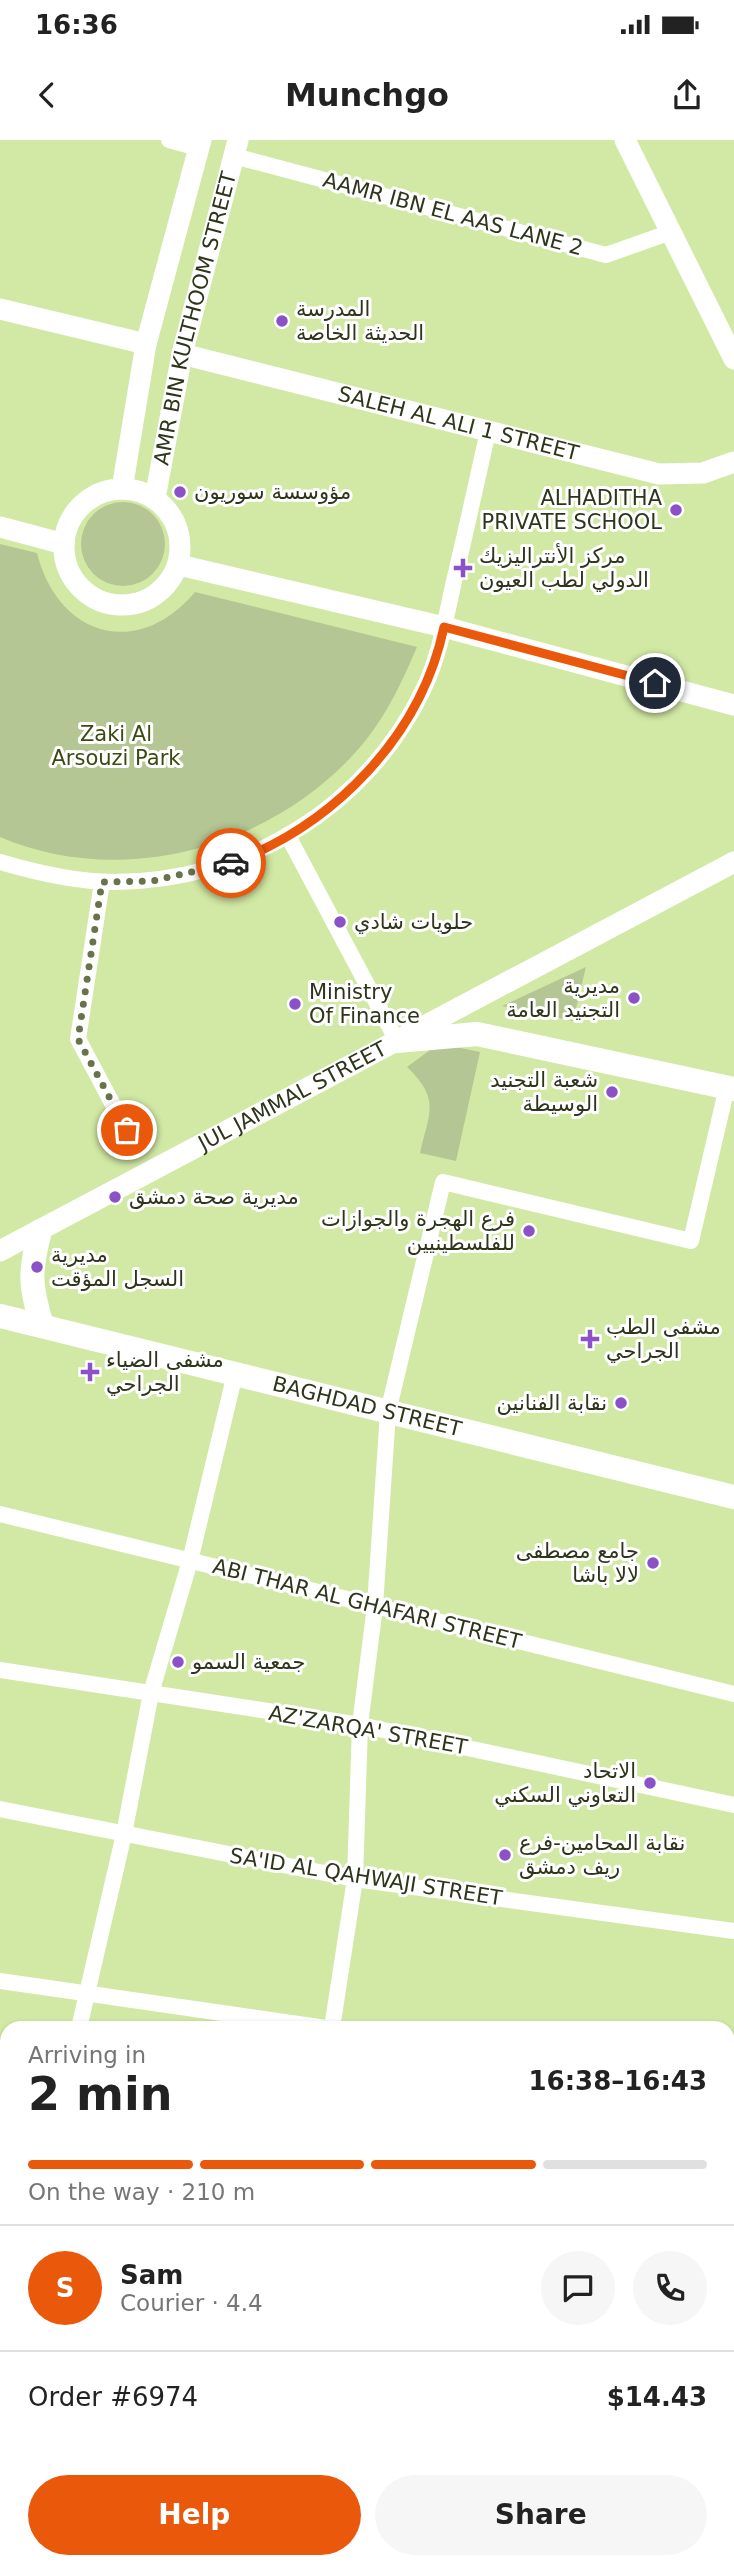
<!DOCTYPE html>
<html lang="en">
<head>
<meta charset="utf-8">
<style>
	body { margin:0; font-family:"DejaVu Sans","Noto Sans Arabic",sans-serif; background:#f6f6f6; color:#222; height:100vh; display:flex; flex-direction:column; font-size:26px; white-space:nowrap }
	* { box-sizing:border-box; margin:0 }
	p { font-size:23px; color:#767676 }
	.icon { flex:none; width:38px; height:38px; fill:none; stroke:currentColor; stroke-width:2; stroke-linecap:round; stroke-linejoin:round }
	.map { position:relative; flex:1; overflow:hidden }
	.panel { position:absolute; left:0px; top:1881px; width:735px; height:548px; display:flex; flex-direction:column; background:#fff; border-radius:21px 21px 0 0; box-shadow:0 2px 5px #0004 }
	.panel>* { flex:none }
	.pin { position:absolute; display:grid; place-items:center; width:60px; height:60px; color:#fff; margin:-30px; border:4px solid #fff; border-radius:50%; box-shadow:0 2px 7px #0007 }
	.courier { position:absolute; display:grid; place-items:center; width:70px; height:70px; margin:-35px; border:5px solid #ea580c; border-radius:50%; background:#fff; color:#222; box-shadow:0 2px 9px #0007 }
	.summary em { font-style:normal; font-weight:700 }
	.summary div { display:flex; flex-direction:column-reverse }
	.summary { display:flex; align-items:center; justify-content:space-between; height:119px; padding:0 28px }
	h1 { font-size:46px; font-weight:700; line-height:52px }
	.bar { display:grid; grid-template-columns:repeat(4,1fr); gap:10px 7px; align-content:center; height:84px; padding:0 28px }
	.bar i { height:9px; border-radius:5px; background:#e0e0e0 }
	.bar .on { background:#ea580c }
	.bar p { grid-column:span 4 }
	.line { display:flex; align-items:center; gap:18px; padding:0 28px; border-top:2px solid #e0e0e0 }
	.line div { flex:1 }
	.round { display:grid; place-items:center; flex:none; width:74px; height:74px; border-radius:37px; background:#f6f6f6 }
	.button { display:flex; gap:14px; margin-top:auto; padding:14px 28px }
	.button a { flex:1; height:80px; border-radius:42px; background:#ea580c; color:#fff; font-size:28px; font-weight:700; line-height:80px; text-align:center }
	.button a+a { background:#f6f6f6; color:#222 }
	.status { display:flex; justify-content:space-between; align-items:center; height:49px; padding:0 35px; background:#fff; direction:ltr }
	.status svg { height:19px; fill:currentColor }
	header { display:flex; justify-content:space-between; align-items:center; height:91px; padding:0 28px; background:#fff; font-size:32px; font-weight:700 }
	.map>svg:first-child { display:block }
</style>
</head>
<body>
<div class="status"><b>16:36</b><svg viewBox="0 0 49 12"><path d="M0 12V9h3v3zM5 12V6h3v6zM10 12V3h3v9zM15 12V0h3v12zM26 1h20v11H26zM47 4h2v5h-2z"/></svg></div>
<header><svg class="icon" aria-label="back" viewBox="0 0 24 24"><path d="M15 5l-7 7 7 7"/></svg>Munchgo<svg class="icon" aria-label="share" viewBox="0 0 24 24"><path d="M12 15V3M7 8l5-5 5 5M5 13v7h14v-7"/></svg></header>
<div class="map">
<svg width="734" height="2428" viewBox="0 0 734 2428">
	<rect width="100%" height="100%" fill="#d2e9a5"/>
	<!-- green -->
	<path fill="#b4c693" d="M81 404a42 42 0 1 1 84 0a42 42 0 1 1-84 0Z
		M0,404l37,9c21,84 101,107 158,39l222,55c-14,33 -29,65 -51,93 -85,105 -240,151 -366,97z
		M586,827l-13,54 -71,-15z
		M456,907l24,5 -24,109 -36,-8c9,-41 21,-53 -13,-86l23,-17z
		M0,1918l7,1v118l-7,-1z"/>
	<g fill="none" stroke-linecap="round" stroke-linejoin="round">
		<!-- street -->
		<path stroke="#fff" stroke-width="16" d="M169,0l29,8
			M234,16l372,99 65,-23
			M288,696l109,205
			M0,722c37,11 75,20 114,20 131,0 254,-75 310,-194 16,-34 22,-71 30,-107 12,-50 23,-100 34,-150
			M102,742l-24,157 49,92
			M0,1374l734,180
			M0,1530l360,55 374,80
			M0,1669l355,70 379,52
			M0,1841l326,47
			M79,1888l45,-194 27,-141 39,-132 45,-187
			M332,1888l23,-149 5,-154 15,-119 13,-194 55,-230 248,59 36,-154
			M728,1939h6
			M0,2123l7,1
			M267,2428l1,-6
			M399,2428v-1"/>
		<!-- secondary -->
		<g stroke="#fff" stroke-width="21">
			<path d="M625,0l109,219"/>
			<path d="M0,169l146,35"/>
			<path id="s1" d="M182,214l477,120 44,-1 31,-11"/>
			<circle cx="122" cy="407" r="58"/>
			<path d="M122,349l24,-145 55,-204"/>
			<path id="s2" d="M155,358l27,-144 56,-214"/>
			<path d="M0,387l64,17"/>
			<path d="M179,425l265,62 290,78"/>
			<path id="s3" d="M0,1111l734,-389"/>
		</g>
		<!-- primary -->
		<g stroke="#fff" stroke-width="24">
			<path d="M397,901l80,-7 257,55"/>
			<path d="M40,1091c-11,42 -10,54 2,95"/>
			<path id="s4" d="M0,1176l734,181"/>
		</g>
	</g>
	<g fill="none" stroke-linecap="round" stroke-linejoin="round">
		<!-- done -->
		<path stroke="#67744b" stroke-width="7" stroke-dasharray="0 12.6" d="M127,990l-49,-91 24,-157 50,-1 79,-18"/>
		<!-- route -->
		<path stroke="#ea580c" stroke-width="9" d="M231,723c103,-38 190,-127 213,-236l211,56"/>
	</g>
	<!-- markers -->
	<g fill="#8b51c7" stroke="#fff" stroke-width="2.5">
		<circle cx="282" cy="181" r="7"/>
		<circle cx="180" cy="352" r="7"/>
		<circle cx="676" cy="370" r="7"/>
		<path d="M459.5 417.5h7v7h7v7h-7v7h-7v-7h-7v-7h7z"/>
		<circle cx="340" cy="782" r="7"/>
		<circle cx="634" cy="858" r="7"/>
		<circle cx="295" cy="864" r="7"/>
		<circle cx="612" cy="952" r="7"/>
		<circle cx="115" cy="1057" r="7"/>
		<circle cx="529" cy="1091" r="7"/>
		<circle cx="37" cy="1127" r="7"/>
		<path d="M586.5 1188.5h7v7h7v7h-7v7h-7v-7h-7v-7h7z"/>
		<path d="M86.5 1221.5h7v7h7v7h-7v7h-7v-7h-7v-7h7z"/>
		<circle cx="621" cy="1263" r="7"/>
		<circle cx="653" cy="1423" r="7"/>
		<circle cx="178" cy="1522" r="7"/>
		<circle cx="650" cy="1643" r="7"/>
		<circle cx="505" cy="1715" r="7"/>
	</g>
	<g text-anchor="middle" stroke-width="6" stroke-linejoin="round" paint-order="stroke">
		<!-- street labels -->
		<g font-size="21" fill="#2d351a" stroke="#fff">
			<text transform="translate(453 74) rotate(15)" y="7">AAMR IBN EL AAS LANE 2</text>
			<text dy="7" stroke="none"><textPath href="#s2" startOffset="184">AMR BIN KULTHOOM STREET</textPath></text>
			<text dy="7" stroke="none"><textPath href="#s1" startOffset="285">SALEH AL ALI 1 STREET</textPath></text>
			<text dy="7" stroke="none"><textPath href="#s3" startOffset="331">JUL JAMMAL STREET</textPath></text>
			<text dy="7" stroke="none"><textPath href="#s4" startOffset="378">BAGHDAD STREET</textPath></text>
			<text transform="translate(367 1464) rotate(14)" y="7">ABI THAR AL GHAFARI STREET</text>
			<text transform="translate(368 1590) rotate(10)" y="7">AZ'ZARQA' STREET</text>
			<text transform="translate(366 1737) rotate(9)" y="7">SA'ID AL QAHWAJI STREET</text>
		</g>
		<!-- poi labels -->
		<g font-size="21" fill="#2d351a" stroke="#fff" text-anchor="start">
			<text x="296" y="176">المدرسة<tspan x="296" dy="24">الحديثة الخاصة</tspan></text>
			<text x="194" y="359">مؤوسسة سوريون</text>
			<text x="662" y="365" text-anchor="end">ALHADITHA<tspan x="662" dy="24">PRIVATE SCHOOL</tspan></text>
			<text x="479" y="423">مركز الأنتراليزيك<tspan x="479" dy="24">الدولي لطب العيون</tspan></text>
			<text x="354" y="789">حلويات شادي</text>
			<text x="620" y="853" text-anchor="end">مديرية<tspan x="620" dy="24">التجنيد العامة</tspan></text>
			<text x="309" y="859">Ministry<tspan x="309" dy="24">Of Finance</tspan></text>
			<text x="598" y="947" text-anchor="end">شعبة التجنيد<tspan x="598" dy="24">الوسيطة</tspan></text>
			<text x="129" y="1064">مديرية صحة دمشق</text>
			<text x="515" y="1086" text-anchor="end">فرع الهجرة والجوازات<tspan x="515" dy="24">للفلسطينيين</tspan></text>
			<text x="51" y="1122">مديرية<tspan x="51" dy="24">السجل المؤقت</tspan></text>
			<text x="606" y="1194">مشفى الطب<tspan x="606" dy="24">الجراحي</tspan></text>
			<text x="106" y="1227">مشفى الضياء<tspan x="106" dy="24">الجراحي</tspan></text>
			<text x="607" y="1270" text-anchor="end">نقابة الفنانين</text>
			<text x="639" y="1418" text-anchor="end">جامع مصطفى<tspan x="639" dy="24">لالا باشا</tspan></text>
			<text x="192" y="1529">جمعية السمو</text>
			<text x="636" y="1638" text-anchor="end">الاتحاد<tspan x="636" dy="24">التعاوني السكني</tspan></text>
			<text x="519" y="1710">نقابة المحامين-فرع<tspan x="519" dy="24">ريف دمشق</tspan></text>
		</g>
		<!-- park labels -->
		<g font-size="21" fill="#3a4a10" stroke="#fff">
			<text x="116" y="601">Zaki Al<tspan x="116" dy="24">Arsouzi Park</tspan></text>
		</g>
	</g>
</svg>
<div class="pin" style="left:127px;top:990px;background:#ea580c"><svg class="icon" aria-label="bag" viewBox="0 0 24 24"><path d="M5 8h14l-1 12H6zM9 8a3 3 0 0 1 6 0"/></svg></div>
<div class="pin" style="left:655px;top:543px;background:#1f2937"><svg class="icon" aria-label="home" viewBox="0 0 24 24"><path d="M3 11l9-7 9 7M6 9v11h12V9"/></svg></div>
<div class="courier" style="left:231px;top:723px"><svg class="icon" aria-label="car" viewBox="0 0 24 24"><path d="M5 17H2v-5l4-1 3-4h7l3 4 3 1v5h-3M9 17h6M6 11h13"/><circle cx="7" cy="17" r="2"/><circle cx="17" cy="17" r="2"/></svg></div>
<section class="panel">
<div class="summary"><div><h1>2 min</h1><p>Arriving in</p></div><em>16:38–16:43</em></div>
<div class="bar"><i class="on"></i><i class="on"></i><i class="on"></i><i></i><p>On the way · 210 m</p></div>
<div class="line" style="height:126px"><b class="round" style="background:#ea580c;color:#fff">S</b><div><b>Sam</b><p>Courier · 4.4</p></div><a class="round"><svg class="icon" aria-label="chat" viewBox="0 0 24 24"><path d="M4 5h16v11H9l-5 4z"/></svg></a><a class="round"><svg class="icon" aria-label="phone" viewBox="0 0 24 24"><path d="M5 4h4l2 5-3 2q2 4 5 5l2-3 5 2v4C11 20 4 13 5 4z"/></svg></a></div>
<div class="line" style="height:91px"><div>Order #6974</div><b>$14.43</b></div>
<div class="button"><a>Help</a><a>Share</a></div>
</section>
</div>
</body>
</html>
